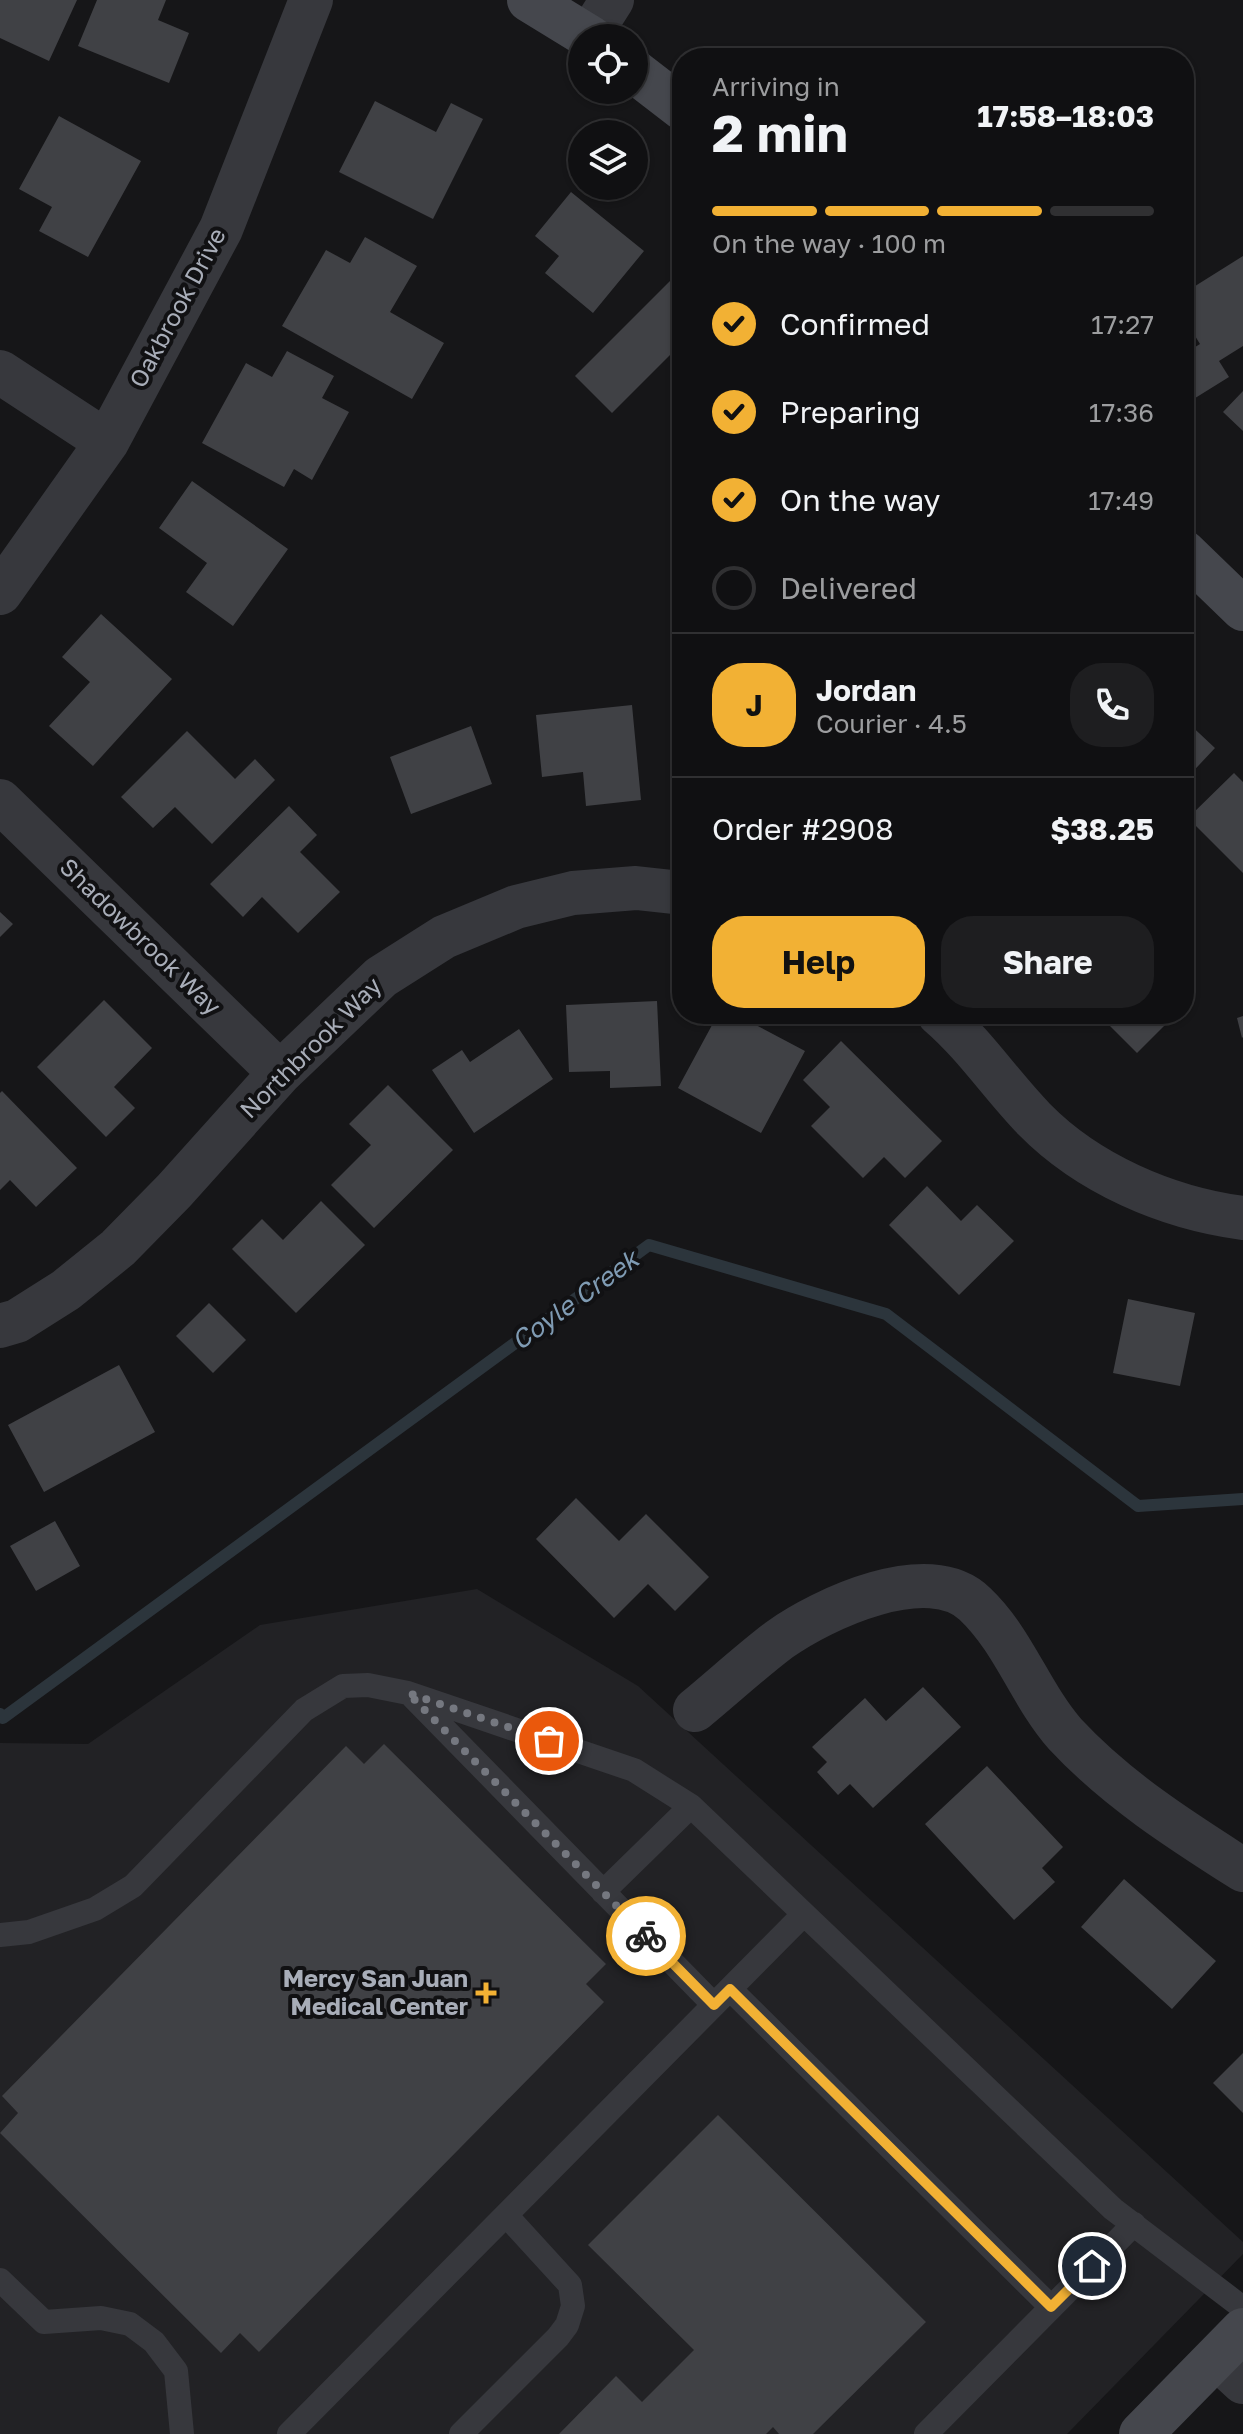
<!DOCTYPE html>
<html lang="en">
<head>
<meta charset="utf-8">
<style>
	body { margin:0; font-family:"Golos Text",sans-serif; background:#1e1e20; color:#f1f3f6; height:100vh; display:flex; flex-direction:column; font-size:30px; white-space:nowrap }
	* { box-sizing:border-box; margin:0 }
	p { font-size:26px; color:#9c9d9f }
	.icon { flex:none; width:44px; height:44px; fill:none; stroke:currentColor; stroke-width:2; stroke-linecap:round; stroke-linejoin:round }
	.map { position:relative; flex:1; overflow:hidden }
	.sheet { position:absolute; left:672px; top:48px; width:522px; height:976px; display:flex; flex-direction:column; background:#101012; border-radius:32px; box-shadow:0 2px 6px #0004,0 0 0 2px #303032 }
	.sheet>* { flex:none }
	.fabs { position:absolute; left:568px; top:24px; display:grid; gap:16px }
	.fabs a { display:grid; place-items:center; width:80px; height:80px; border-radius:50%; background:#101012; box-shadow:0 2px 6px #0004,0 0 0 2px #303032; font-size:40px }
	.pin { position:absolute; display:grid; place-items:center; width:68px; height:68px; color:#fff; margin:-34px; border:4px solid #fff; border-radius:50%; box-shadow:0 2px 8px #0007 }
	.courier { position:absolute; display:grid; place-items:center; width:80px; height:80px; margin:-40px; border:6px solid #f2b134; border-radius:50%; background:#fff; color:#222; box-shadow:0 2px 10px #0007 }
	.overview em { font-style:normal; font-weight:700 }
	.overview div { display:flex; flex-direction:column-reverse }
	.overview { display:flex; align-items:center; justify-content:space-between; height:136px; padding:0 40px }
	h1 { font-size:52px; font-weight:700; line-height:60px }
	.bar { display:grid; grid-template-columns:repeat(4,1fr); gap:12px 8px; align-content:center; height:96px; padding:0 40px }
	.bar i { height:10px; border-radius:6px; background:#303032 }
	.bar .on { background:#f2b134 }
	.bar p { grid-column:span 4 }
	.line { display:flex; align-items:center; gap:20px; padding:0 40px; border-top:2px solid #303032 }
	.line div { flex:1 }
	.round { display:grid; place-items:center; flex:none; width:84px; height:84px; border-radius:32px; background:#1e1e20 }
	ol { padding:0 40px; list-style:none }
	li { display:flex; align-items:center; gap:24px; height:88px }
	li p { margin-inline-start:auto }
	li .icon { padding:8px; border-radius:50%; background:#f2b134; color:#111; stroke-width:4 }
	li:last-child { color:#9c9d9f }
	li i { width:44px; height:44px; border:4px solid #303032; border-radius:50% }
	.button { display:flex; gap:16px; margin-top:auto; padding:16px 40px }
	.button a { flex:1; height:92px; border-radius:32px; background:#f2b134; color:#111; font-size:32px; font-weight:700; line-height:92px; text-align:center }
	.button a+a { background:#1e1e20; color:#f1f3f6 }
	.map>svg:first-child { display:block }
</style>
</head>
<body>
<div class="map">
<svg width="1243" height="2434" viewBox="0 0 1243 2434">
	<rect width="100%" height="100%" fill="#161618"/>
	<!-- built -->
	<path fill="#222225" d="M477,1589l161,97 605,556v12l-176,180h-1067v-691l88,1 172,-119z"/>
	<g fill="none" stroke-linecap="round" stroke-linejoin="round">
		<!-- stream -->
		<path stroke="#2c353c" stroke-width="12" d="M0,1714l3,4 646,-473 237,69 252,192 105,-7"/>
	</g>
	<!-- building -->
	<path fill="#404145" d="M0,0h77l-28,61 -49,-23z
		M97,0h69l-8,20 31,13 -20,50 -91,-37z
		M375,101l61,31 15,-29 32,16 -50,100 -94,-47z
		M59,116l82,45 -53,96 -49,-26 13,-24 -33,-18z
		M571,192l73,59 -51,62 -48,-40 14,-17 -24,-20z
		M365,237l52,29 -27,46 54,31 -32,56 -130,-73 44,-76 24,13z
		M1243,256v90l-24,15 10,16 -37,23 -8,-14v-32l16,-10 -16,-26v-25z
		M670,281l12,12v50l-70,70 -37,-37z
		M287,351l47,25 -12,22 27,14 -37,68 -18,-11 -10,18 -82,-44 44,-80 26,14z
		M1243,391v40l-20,-19z
		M192,481l96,68 -55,77 -47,-34 21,-29 -48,-35z
		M101,614l71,65 -79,87 -44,-40 41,-44 -28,-25z
		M632,705l9,95 -55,6 -3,-34 -41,5 -6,-62z
		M1184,719l31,29 -31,33z
		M471,726l21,58 -81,30 -21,-57z
		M187,731l48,48 20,-20 20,21 -63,64 -37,-37 -22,21 -32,-31z
		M680,770h2v33l-7,-1z
		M1234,773l9,9v91l-55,-55z
		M289,806l28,29 -17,17 40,40 -42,41 -36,-36 -19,20 -33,-33z
		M0,912l13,12 -13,13z
		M104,1000l48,48 -38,39 21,21 -29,29 -69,-70z
		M657,1001l4,85 -51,2v-17l-41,1 -3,-67z
		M718,1014h17l70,37 -44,82 -83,-45z
		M1098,1014h78l-39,39z
		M1243,1016v21l-1,1 -5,-20z
		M519,1029l34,50 -79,54 -42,-63 30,-20 8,12z
		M841,1041l101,100 -37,37 -21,-21 -21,21 -52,-52 19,-19 -27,-27z
		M388,1085l65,65 -79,78 -43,-43 40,-40 -22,-21z
		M2,1091l75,77 -41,39 -26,-27 -10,10v-97z
		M927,1186l34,35 16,-16 37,36 -55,54 -70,-70z
		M321,1201l44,44 -69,68 -64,-64 30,-30 21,21z
		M1128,1299l67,14 -15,73 -67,-13z
		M209,1303l37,37 -33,33 -37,-37z
		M119,1365l36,67 -111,60 -36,-67z
		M576,1498l43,43 27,-27 63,63 -34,34 -27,-27 -34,34 -78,-79z
		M55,1521l25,45 -44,25 -26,-45z
		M923,1687l38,40 -88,81 -23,-24 -12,11 -21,-23 10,-10 -15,-15 53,-49 21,23z
		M384,1744l222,220 -20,20 18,18 -345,350 -19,-19 -19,20 -221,-220 18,-20 -16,-17 344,-350 18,18z
		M987,1766l76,81 -21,21 13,14 -41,38 -89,-96z
		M1124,1879l92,82 -44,48 -91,-82z
		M1243,2053v60l-30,-30z
		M718,2115l208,207 -113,112h-34l-6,-7 -7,7h-207l57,-58 26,26 52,-52 -106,-105z"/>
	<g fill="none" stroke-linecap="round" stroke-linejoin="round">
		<!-- lane -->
		<path stroke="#37383d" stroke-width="24" d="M413,1697l301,308
			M603,1892l88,-86
			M0,1935l29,-3 66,-23 38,-23 171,-176 39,-24 25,-1 40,8 226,77 57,36 422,403 130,99
			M730,1989l321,318
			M0,2280l44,42 57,-4 29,6 24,18 22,29 6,63
			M289,2434l515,-520
			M461,2434l97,-97 9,-12 6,-19 -3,-21 -64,-70
			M926,2434l208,-210"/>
		<!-- street -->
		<path stroke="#37383d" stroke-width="44" d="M589,36l23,-36
			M0,372l107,70
			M0,593l107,-151 114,-213 90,-229
			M0,801l280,272
			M939,1014c36,31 62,71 95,105 54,55 133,89 209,99
			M0,1326l17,-5 49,-31 52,-42 56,-57 106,-118 101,-96 63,-40 72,-30 57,-14 63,-5 46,5
			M695,1710c28,-23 55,-48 84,-70 43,-31 150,-81 196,-36 39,37 55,90 90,130 51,55 115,96 178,136
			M1217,2358l26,24"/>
		<!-- secondary -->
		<path stroke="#45474d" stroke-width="44" d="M529,0l62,38
			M634,71l48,37
			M1184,552l59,57
			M1141,2434l102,-104"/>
	</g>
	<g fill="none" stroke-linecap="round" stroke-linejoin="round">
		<!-- done -->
		<path stroke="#757880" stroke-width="8" stroke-dasharray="0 14.4" d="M549,1741l-141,-48 238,243"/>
		<!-- route -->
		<path stroke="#f2b134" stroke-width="10" d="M646,1936l68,69 16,-16 321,318 41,-41"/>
	</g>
	<!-- markers -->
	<path fill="#f2b134" stroke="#111113" stroke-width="3" d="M482 1981h8v8h8v8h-8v8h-8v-8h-8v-8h8z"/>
	<g text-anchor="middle" stroke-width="8" stroke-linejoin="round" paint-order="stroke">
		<!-- street labels -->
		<g font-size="24" fill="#a8adb8" stroke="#111113">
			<text transform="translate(178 308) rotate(-62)" y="8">Oakbrook Drive</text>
			<text transform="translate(140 937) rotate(44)" y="8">Shadowbrook Way</text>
			<text transform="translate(311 1048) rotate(-45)" y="8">Northbrook Way</text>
		</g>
		<!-- poi labels -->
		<g font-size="24" font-weight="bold" fill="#a8adb8" stroke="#111113" text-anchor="end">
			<text x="468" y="1987">Mercy San Juan<tspan x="468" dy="28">Medical Center</tspan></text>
		</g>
		<!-- water labels -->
		<g font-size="26" font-style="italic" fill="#7f9bb3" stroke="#111113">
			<text transform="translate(575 1300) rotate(-36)" y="9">Coyle Creek</text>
		</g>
	</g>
</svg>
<div class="fabs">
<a><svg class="icon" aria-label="locate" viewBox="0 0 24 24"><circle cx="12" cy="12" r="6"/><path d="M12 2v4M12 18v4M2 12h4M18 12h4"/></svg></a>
<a><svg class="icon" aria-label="layers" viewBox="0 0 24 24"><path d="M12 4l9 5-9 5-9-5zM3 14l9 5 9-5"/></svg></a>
</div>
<div class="pin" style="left:549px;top:1741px;background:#ea580c"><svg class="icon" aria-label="bag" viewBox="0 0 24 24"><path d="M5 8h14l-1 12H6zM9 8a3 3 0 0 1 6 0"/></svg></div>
<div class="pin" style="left:1092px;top:2266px;background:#1f2937"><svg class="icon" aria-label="home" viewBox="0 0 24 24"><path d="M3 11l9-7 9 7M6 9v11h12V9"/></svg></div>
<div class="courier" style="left:646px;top:1936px"><svg class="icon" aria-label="bike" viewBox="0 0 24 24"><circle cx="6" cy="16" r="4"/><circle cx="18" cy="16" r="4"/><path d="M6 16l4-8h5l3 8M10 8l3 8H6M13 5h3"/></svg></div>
<section class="sheet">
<div class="overview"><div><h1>2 min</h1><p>Arriving in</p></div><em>17:58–18:03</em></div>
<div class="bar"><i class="on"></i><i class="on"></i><i class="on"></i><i></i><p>On the way · 100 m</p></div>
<ol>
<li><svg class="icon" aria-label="check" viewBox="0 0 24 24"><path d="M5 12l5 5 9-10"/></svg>Confirmed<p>17:27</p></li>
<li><svg class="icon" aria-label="check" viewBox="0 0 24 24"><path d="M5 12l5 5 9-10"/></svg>Preparing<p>17:36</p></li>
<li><svg class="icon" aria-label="check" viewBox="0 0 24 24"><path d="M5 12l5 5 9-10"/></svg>On the way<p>17:49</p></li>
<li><i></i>Delivered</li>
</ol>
<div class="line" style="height:144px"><b class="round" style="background:#f2b134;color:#111">J</b><div><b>Jordan</b><p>Courier · 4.5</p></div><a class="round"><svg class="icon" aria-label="phone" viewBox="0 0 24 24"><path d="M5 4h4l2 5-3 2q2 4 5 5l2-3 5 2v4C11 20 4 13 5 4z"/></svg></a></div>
<div class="line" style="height:104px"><div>Order #2908</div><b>$38.25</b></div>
<div class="button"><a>Help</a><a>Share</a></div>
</section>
</div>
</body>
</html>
